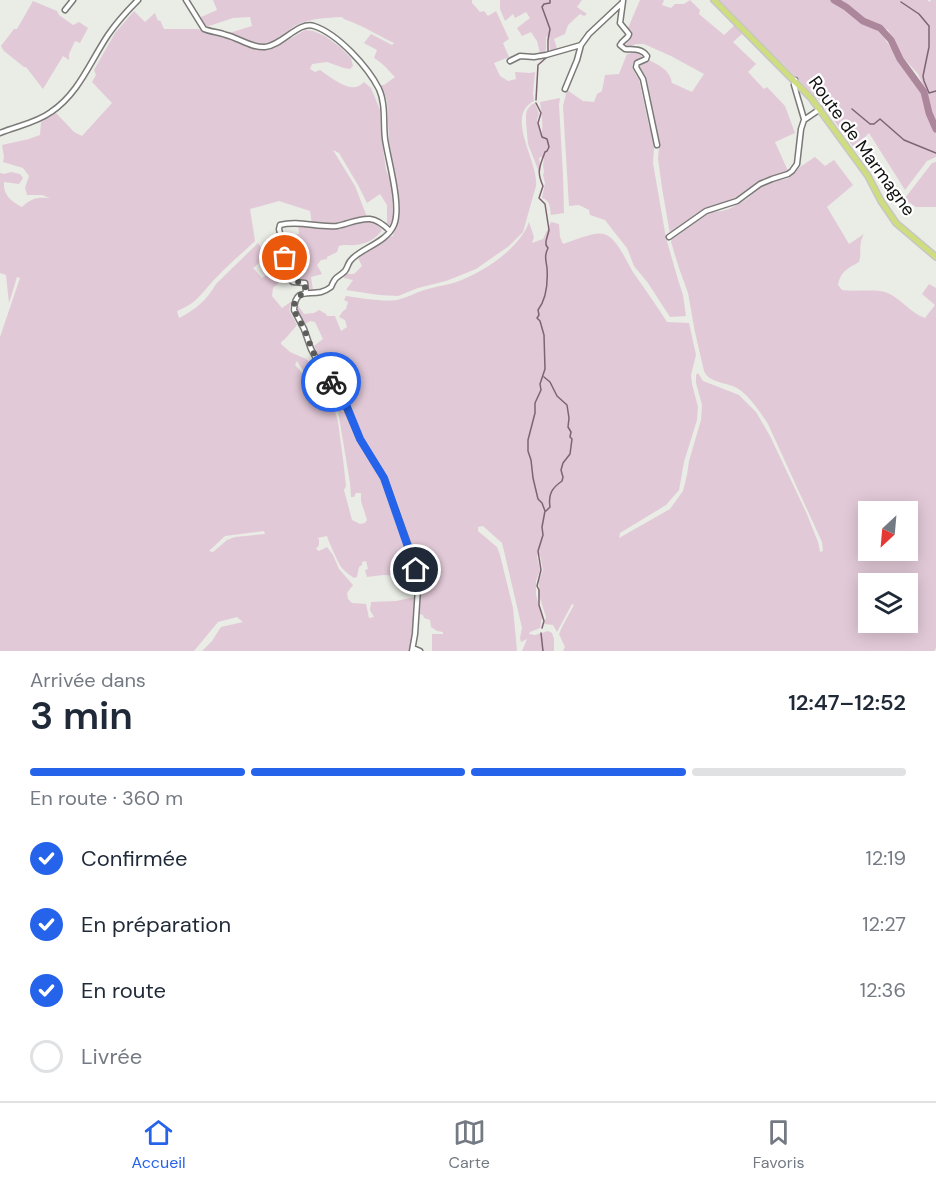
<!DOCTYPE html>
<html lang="fr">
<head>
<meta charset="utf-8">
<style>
	body { margin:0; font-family:"DM Sans",sans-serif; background:#f6f6f7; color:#1f2937; height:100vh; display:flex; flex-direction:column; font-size:22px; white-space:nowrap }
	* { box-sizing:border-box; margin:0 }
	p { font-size:20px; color:#747a83 }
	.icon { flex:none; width:33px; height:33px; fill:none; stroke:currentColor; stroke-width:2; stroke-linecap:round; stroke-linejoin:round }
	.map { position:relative; height:651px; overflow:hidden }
	.panel { display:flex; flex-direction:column; background:#fff; flex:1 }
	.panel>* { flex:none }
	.needle { width:39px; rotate:206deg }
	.controls { position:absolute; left:858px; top:501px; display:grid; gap:12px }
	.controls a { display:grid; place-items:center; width:60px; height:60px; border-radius:0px; background:#fff; box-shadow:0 3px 15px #0003; font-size:30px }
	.pin { position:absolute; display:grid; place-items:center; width:51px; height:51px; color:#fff; margin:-26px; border:3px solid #fff; border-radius:50%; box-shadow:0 2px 6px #0007 }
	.courier { position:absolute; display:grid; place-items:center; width:60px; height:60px; margin:-30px; border:4px solid #2563eb; border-radius:50%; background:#fff; color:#222; box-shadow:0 2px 8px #0007 }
	.head em { font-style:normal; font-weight:600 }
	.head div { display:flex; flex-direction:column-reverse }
	.head { display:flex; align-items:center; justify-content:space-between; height:102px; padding:0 30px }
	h1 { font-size:39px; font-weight:600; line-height:45px }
	.bar { display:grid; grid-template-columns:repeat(4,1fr); gap:9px 6px; align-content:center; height:72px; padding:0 30px }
	.bar i { height:8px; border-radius:4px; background:#e0e1e3 }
	.bar .current { background:#2563eb }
	.bar p { grid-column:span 4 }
	ol { padding:0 30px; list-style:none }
	li { display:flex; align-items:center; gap:18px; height:66px }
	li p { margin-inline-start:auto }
	li .icon { padding:6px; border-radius:50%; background:#2563eb; color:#fff; stroke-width:4 }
	li:last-child { color:#747a83 }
	li i { width:33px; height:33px; border:3px solid #e0e1e3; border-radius:50% }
	.dock { display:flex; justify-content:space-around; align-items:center; height:84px; border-top:2px solid #e0e1e3; background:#fff; font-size:16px; color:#747a83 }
	.dock a { display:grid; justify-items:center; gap:3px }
	.dock .current { color:#2563eb }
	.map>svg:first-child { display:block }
</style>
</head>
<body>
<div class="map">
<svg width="936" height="651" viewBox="0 0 936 651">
	<rect width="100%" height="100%" fill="#eaece6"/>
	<!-- green -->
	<path fill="#e2c9d7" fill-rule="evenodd" d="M213,0h259v3l8,9 4,-1 4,5 8,-5 13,28 -6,4 6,14 -15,6 6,13 8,5 8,-2 -1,-7 15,1 5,-1 -2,21 1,8c-30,15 5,61 2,85l-13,46 -14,14 -33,23 -30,12 -28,7 -20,8 -19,-1 -33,-5 7,-10 -9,-2 1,-4h9l8,-8 -4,-8 30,-21 5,-1 1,-6 4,-8 1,-23 -10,-57 -2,-41 -3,-9 -4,-7h4l11,-8c-8,-8 -11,-13 -21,-19l3,-8 -13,-7 7,-9 21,11 2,-2c-17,-8 -32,-18 -50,-24l-2,-2c-16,1 -31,1 -46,8 -6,4 -12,10 -19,15 -16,10 -33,0 -48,-7l23,-7 -2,-9 -17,1 -27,9 -3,-2 -2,-8 16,-7z
		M500,0h82l-5,7 10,7 -3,2 -4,-2 -12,11 -3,9 -11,5 3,10 -7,2 -1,-15 -3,1v11l-1,4 -5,1 -3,-12 -6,-9 -9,4 -5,-8 13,-10 -4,-6 -11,6 -2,-4 -8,7 -5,-12z
		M640,0h24l-2,5 9,3 4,-4h9l6,-4 10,10 -1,4 25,21 11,-10 8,8 -10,9 23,22 -8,8 16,17 3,-2 18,19 10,27 -20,9 13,29 -3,2 -22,7 -23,18 -37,14 -33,22 -8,-46 -4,-30 1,-10 -5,-32 -8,-39 -7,-11 1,-2 9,-4c11,6 21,10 23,23l20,9 12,-18 -33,-18 -27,-12h-8l-6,3 -5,-1 7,-11v-4l-4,-3z
		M719,0h111l19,12 11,9 18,10 6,7 38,55 3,12h4l-1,-9 -10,-22 -18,-20 -7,-16 -5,-8 -24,-11 -13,-11 -14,-8h90l3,2 1,-2h5v157l-9,4 -22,29 -36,-57 -15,15 -35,-48z
		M33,1l24,10 2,4 14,10 6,-3 9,6 -8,15 -5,-2 -6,13v6l-6,-4 -20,33 -17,-22h-2l-20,-16 -3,-5 13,-17h3z
		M134,11l11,11 10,-9 3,8 2,-1 4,9h34l13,5 12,1 36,15 17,-3 29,-17 8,1 12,5 15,11 11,11 2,8 -3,3 -6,-1 -17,-6 -15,2 -2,5 5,3 5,-2c12,8 32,26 44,12l7,6 9,22 1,24 5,36 6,15 1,35 -2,6 -4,-2v-19l-7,-11 -13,9 -9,-18 -19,-32 -6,-3 22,36 12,31 -30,7h-25l-2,-13 -31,-10 -29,8 5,32c-14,13 -29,26 -42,40 -14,15 -16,22 -36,30l2,7c16,-8 28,-18 37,-34l42,-41 9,14 -14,11 9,10 19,-13 2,14 -10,9 -1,8 10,12 10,-7 -3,9 8,15 -12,14 -4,3v2l9,8 16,7 11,10 17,21 -3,3c-13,-7 -28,-20 -34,-32l-2,4c10,11 22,27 36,32l7,25 5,37 3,27 -2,4 8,30 8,4 5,-1 2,-3 -6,-19v-8h-5l-2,4h-3l-1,-14 -14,-84 3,-2 18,39 26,47 27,71 6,27 -7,1 -2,-6 -24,-1 -16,2 -2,-7 3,-1 -2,-8 -4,1v3l-3,2 -2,10 -3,1c-4,-3 -9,-6 -12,-10 -3,-3 -14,-28 -15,-32l-10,2 2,1v6l-3,4 3,2 8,-4 6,8 6,14 14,16 -6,8 1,6 4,4 14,1 3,14 5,-1 -4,-7 1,-8 25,-1 19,-4 -2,36 -4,18h-207l10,-10 9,-14 22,-5 -6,-5 -19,5 -24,29h-194v-314l20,-59 -3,-1 -8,26 -3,-28 -6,-2v-100l4,1 7,-2 9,2 3,4 -4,6 -15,-2c-1,13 7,19 18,25 10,-9 14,-10 28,-9l-8,-3h-15l-2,-7 4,-12 -6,-8 -20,-6 1,-5 -2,-12 27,-6 11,-4 1,-13 15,-9 18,19 8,4 30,-33 -20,-21 4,-7 -2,-5 21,-37zM264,531l1,3 -30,3 -8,3 -14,12 -4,-1 16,-15z
		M635,52l9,5 -11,6 -1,4 4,8 3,4 10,47 3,8 2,15 -1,14 13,75 13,45 4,12 3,21 -16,1 -22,-34 -14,-17 -7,-18 -12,-15 -10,-13 -15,-5 -1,-5 -10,-5 -10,1 -6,-100 4,-16 16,11 11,1 3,-8 5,-3 3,-16 14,-1 8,-20z
		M560,98l-1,7 4,70 1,38 -13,2c-1,-8 -1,-15 -9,-17l3,-15 -2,-8 1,-3 -1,-7 1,-7 -4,-1 -1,2 2,11 -2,2 -11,-28 -2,-22v-8l1,-4 4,-5 4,-2 4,11 -2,6 4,16c3,-9 0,-25 -1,-34z
		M815,157l10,9 9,-6 19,25 -26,22 22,37 15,-10c-6,9 -2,19 -5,28 -12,7 -18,9 -21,23l4,5c12,2 32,-1 43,2 15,5 25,21 40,26l10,-13 -13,-11 7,-10 7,4v360l-2,3h-371l2,-4 -6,-13 4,-9 11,-20 -2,-1 -15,28 -4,-7 -9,-1 2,-7 -7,-22v-14l4,-11 -3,-15 -3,1 3,14 -4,11v14l6,22 -2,11 -10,4 -1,2 6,1 13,-4 4,2 2,6v12h-32l5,-12 -6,3 -1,-4 2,-10 -18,-77 -2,-8 -19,-17 -5,1v4l19,16 3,8 13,53 4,43h-85v-17h11v-2l-6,-1 -6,-4 -1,-7 -6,-2 -1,-3 -4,-1 2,-25 11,-3 -1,-8 -3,-5 4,-2 2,4 5,-2 -13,-20 -3,3 -10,-1 -14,-35 -4,-17 -8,-22 -28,-49 -15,-35 13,-17 -10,-13v-7l-7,-4 -10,5 -2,-2 -7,2 -7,-15 9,-7 -8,-17 -5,-1 -5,3 -8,-13v-7l7,10 10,-1 5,-3 7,4 1,2h8l6,15 6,-4 -2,-7 -6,-3 4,-6 3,-2 2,-7 -4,-2 2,-4c16,2 35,6 51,4 9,-2 18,-7 27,-10 13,-4 27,-5 40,-11 24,-10 56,-32 65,-57l5,15 -2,6 11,-4 8,-17 8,2 1,13 3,7c10,-3 32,-13 41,-10 14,4 23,30 31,41 11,16 22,31 32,47l22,1 7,32 -5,20 1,9 6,23 -1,13 -13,42 -5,28 -13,15 -46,28 -1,5 51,-29 13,-18 4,-16 2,-14 12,-41 1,-15 -6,-22v-8l2,-2 5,8 36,14 17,17 14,24 36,76 12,30 2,10 3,-1 -1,-9 -54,-118c-8,-12 -18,-28 -31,-36 -11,-6 -28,-5 -33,-17l-9,-39 -7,-39 -9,-25 -8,-26 1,-5 5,-4 27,-19 7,-2 11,-1 7,-2 18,-10 15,-14 9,-4 16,-2 13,-12zM868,512h40v38h-40zM868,584h40v38h-40z
		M936,162v45h-20l-9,-6 -5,1 30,-39z
		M364,221c9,0 13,2 18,9 -6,9 -16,14 -27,15 -7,1 -10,-1 -16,1l-2,6 -10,5v2l-6,1 -4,5 5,9 -11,3 2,13 -4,-1 -2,-8 -13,-1 -6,-5v-9l-5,-29 16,-3 -1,-9 21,3 17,1z"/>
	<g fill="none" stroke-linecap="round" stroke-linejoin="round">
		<!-- stream -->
		<path stroke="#7e6472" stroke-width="1.5" d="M901,2l18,12 10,12v21l-6,29 1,5 5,12 7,-2
			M548,52v-12l2,-11 -8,-22 2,-3 6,-1v-3
			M536,100l2,-35 9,-8
			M536,103l5,10 -3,10 4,14 5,2 2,8 -2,4 -2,1c-5,14 -9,19 -2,34l-4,12 6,6 4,26 -3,11v4l2,3c-4,8 -2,12 -1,20 1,15 0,30 -9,42l1,5 -2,3 3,3 4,14 1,34 -5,15 1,6 -6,13v10l-7,27v11l3,9 2,18 5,21 4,4 3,8 -3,16 1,8 -5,16 3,19 -4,16 2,4v15l5,16 -2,7
			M852,109l18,15h4l6,-5 24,21 32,13
			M544,377l6,5 7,14 10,9 2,13 -1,9 3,5 -1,5 2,2 -2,15 -7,9 -2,7 2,7 -1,4c-10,7 -14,13 -12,26l-4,4
			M541,633l2,18"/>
		<!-- river -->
		<path stroke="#ac879c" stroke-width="7" d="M834,0l12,7 17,14 17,7 11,12 9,19 24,33 5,21 7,16"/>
		<defs>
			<path id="minor" d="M186,0l18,29c7,3 15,3 22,6 13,3 25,13 39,12 18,-2 33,-26 49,-21 24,8 54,41 65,63 7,15 4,34 6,50 3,21 17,67 9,86 -7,17 -32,23 -42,34 -4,3 -4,8 -7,12 -8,8 -9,4 -14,16 -4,3 -6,4 -10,5 -14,3 -26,-4 -27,18l10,19 7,20 7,13 23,34 19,43 24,39 28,77 5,20 1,13 -3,46 -3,17
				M623,1l-3,22 9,11c-1,5 -7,6 -9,11l5,4c9,1 16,-1 22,7l-1,3 -9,4 -1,4 7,12 14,66
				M65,10l8,-10
				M510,61l10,-5 14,1 12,-2 35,-10 8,-11 33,-31
				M795,80l-1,5 10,34
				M565,89l12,-29 4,-15
				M0,133c17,-7 36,-10 51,-21 28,-19 39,-50 57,-77 9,-13 19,-24 30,-35
				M669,237l37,-26 31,-10 23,-17 12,-5 16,-5 4,-3 5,-7 4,-35 3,-9 16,-11
				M306,292l-1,-9 -12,-1 -7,-6 -2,-26 -5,-21 1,-4c19,-5 38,3 57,1 11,-2 22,-8 33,-7 8,1 14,6 20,12
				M413,648l7,3"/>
			<path id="major" d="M714,0l97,98 57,78 13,25 15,22 40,34"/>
		</defs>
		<!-- minor casing -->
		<use href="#minor" stroke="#797a76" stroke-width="7"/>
		<!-- major casing -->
		<use href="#major" stroke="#c6c6c6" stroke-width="8"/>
		<!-- minor -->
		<use href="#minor" stroke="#fff" stroke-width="4"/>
		<!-- major -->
		<use href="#major" stroke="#d0dd7f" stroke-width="5"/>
	</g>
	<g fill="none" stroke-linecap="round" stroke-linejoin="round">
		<!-- done -->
		<path stroke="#5d5e5b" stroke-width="6" stroke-dasharray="0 10.8" d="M285,258l1,18 7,6h10l2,3 1,7c-8,4 -13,9 -12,18 3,7 8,14 11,21 8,21 12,33 26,51"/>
		<!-- route -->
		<path stroke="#2563eb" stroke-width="8" d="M331,382l14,20 15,37 24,39 32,92"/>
	</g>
	<g text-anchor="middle" stroke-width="4.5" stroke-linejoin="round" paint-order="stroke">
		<!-- street labels -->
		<g font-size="18" fill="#111210" stroke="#fff">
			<text transform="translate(862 146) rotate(54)" y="6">Route de Marmagne</text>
		</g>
	</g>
</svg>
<div class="controls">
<a><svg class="needle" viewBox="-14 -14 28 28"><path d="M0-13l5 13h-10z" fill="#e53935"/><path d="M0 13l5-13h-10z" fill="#747a83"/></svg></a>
<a><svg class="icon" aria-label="layers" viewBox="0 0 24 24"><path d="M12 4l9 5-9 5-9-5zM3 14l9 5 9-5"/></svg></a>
</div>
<div class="pin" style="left:285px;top:258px;background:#ea580c"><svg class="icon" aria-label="bag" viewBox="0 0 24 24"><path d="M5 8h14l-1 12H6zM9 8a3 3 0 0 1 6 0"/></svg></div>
<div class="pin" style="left:416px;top:570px;background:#1f2937"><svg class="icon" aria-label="home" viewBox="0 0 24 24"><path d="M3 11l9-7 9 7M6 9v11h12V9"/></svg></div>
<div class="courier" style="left:331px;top:382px"><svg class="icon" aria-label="bike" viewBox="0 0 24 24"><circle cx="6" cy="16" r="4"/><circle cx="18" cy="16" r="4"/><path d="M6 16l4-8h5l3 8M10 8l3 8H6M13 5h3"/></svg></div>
</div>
<section class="panel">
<div class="head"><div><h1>3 min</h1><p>Arrivée dans</p></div><em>12:47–12:52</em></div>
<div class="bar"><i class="current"></i><i class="current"></i><i class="current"></i><i></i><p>En route · 360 m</p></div>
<ol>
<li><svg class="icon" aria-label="check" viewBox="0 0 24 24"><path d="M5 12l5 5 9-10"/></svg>Confirmée<p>12:19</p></li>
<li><svg class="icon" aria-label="check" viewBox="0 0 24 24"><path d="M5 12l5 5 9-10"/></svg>En préparation<p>12:27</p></li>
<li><svg class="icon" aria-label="check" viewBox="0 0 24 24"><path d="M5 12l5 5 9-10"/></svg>En route<p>12:36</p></li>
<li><i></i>Livrée</li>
</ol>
</section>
<nav class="dock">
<a class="current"><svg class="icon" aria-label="home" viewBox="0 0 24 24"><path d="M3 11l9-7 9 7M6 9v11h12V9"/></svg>Accueil</a>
<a><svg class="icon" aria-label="map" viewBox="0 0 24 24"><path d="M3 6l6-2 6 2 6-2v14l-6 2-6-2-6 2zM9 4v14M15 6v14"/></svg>Carte</a>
<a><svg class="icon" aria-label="saved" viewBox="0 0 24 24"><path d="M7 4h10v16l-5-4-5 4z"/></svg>Favoris</a>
</nav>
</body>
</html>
